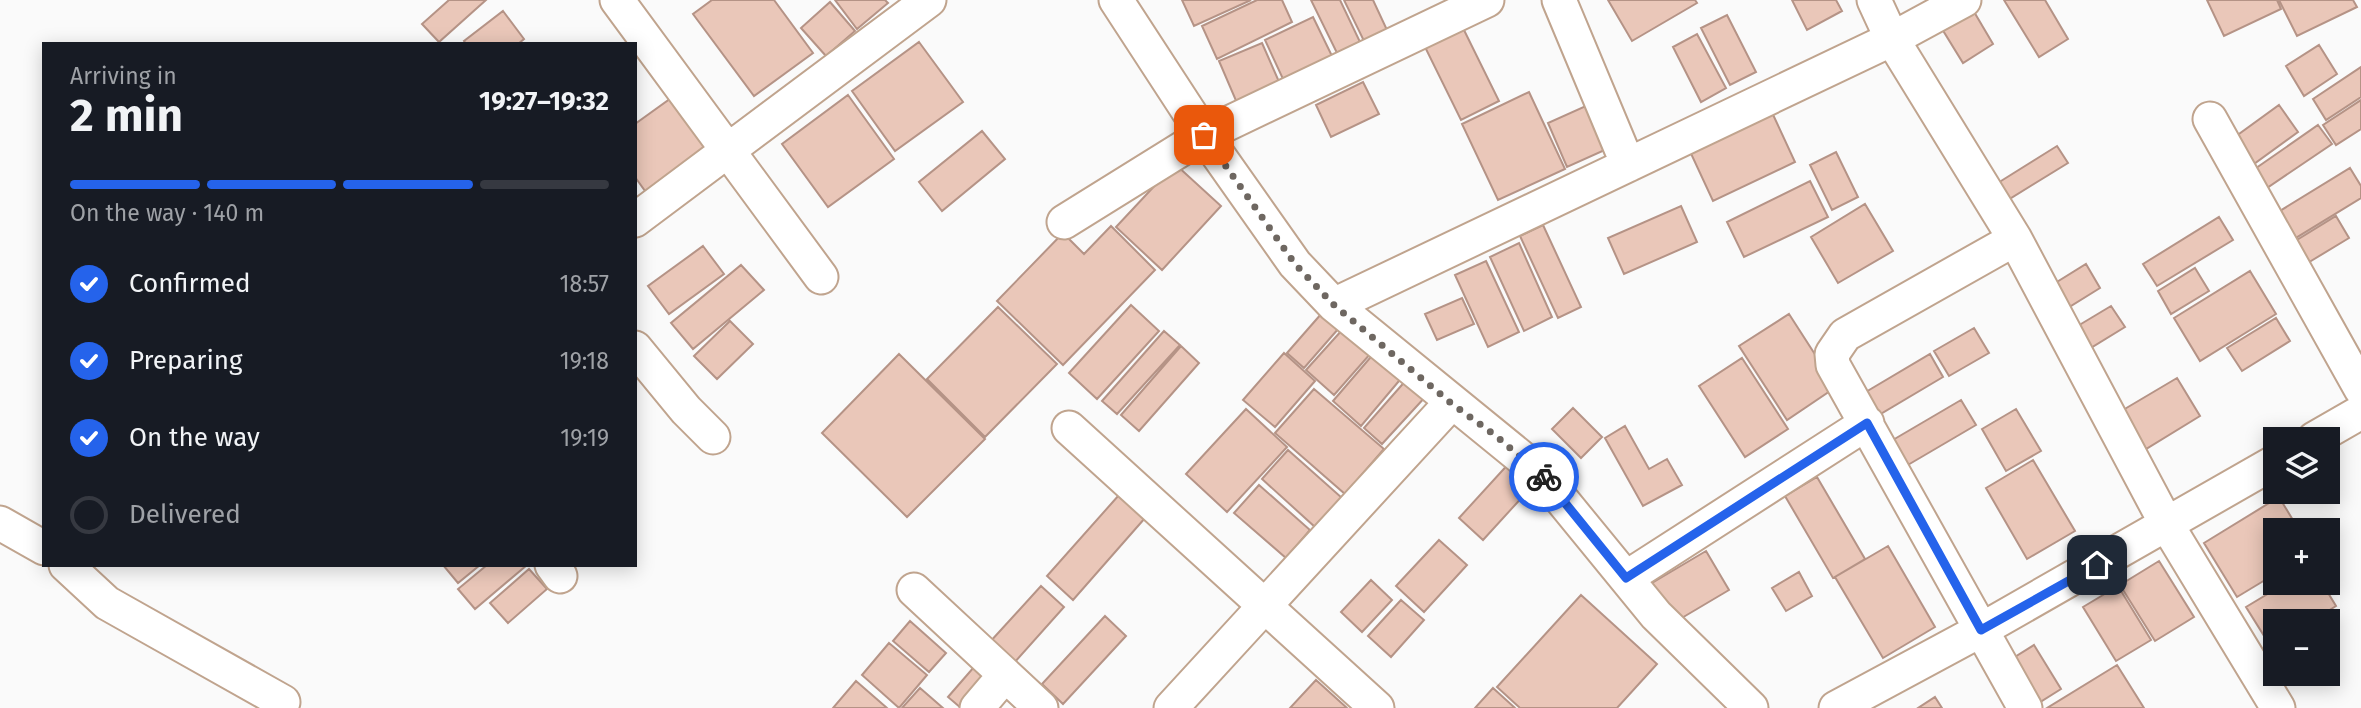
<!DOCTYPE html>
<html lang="en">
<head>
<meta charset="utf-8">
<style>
	body { margin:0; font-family:"Fira Sans",sans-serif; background:#242831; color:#f1f3f6; height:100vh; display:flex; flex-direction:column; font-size:26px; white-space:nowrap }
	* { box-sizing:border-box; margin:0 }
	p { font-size:23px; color:#9ea1a6 }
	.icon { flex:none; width:38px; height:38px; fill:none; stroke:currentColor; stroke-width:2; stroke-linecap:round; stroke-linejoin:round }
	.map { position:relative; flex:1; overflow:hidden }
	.drawer { position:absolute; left:42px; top:42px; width:595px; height:525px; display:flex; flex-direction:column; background:#171b24; border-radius:0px; box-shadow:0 4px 18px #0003 }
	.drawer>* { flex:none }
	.controls { position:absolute; left:2263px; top:427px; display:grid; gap:14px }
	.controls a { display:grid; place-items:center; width:77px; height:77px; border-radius:0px; background:#171b24; box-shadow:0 4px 18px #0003; font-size:35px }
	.pin { position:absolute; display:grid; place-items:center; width:60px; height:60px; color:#fff; margin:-30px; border-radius:14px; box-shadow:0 4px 10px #0006 }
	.courier { position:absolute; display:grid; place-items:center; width:70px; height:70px; margin:-35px; border:5px solid #2563eb; border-radius:50%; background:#fff; color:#222; box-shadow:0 2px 9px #0007 }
	.headline em { font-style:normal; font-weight:700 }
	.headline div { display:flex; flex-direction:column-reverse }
	.headline { display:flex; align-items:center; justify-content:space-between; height:119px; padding:0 28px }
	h1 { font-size:46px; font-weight:700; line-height:52px }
	.bar { display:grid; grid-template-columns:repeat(4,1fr); gap:10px 7px; align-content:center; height:84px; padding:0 28px }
	.bar i { height:9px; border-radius:5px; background:#363941 }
	.bar .active { background:#2563eb }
	.bar p { grid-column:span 4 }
	ol { padding:0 28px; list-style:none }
	li { display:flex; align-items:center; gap:21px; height:77px }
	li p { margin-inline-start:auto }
	li .icon { padding:7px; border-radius:50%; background:#2563eb; color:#fff; stroke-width:4 }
	li:last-child { color:#9ea1a6 }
	li i { width:38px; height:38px; border:4px solid #363941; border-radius:50% }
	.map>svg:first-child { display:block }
</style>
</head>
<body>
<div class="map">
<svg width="2361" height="708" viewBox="0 0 2361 708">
	<rect width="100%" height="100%" fill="#fafafa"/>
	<!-- building -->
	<path fill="#eac7b9" stroke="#b59386" stroke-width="2" d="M449,0h37l-47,42 -17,-18z
		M712,0h62l39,53 -59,43 -61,-82z
		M835,0h50l3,3 -31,26z
		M1182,0h69l-57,26z
		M1257,0h25l10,22 -75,37 -15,-33z
		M1311,0h29l20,42 -23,11z
		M1344,0h29l14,30 -23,11z
		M1608,0h87l2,3 -65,38z
		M1792,0h44l6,11 -35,19z
		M2004,0h41l23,39 -29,18z
		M2207,0h70l4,9 -57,27z
		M2279,0h74l4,7 -60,29z
		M830,2l25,29 -29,25 -25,-28z
		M1970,5l23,39 -30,19 -24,-39z
		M503,11l21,28 -6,5h-52l-2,-3z
		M1727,15l29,57 -26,13 -29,-57z
		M1313,17l19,39 -49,23 -18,-39z
		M1461,24l38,77 -38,19 -38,-77z
		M1697,34l29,54 -25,14 -28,-55z
		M919,42l44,60 -68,49 -43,-60z
		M1262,43l18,41 -43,19 -18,-42z
		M2319,45l18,29 -33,22 -18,-30z
		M2361,67v30l-35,23 -13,-21z
		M1363,82l16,32 -48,23 -15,-32z
		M681,91l38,53 -71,51 -13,-18v-53z
		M1529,92l36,77 -67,31 -36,-76z
		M848,95l46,64 -66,48 -46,-63z
		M2361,100v29l-25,16 -13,-20z
		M1588,105l19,44 -40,18 -19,-44z
		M2279,105l19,27 -51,37 -19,-27z
		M1769,106l26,56 -82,39 -26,-56z
		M2318,125l14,19 -71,48 -12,-19z
		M982,131l23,28 -63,52 -23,-29z
		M2057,146l11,17 -65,40 -10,-17z
		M1836,152l22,45 -26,13 -22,-45z
		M1175,164l46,42 -59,64 -46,-43z
		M2350,168l11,18v12l-75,46 -16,-27z
		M1810,181l18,36 -84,40 -17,-35z
		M1865,204l28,47 -55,32 -27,-46z
		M1681,206l16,36 -73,32 -16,-36z
		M2336,216l13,22 -43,26 -14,-21z
		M2219,217l14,23 -76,46 -14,-22z
		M1543,225l38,82 -23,11 -38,-82z
		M1111,226l44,44 -92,95 -66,-64 66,-68 21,21z
		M1519,243l33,74 -28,14 -34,-74z
		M703,246l21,28 -55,40 -21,-28z
		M1486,261l33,71 -31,15 -33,-72z
		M2086,264l14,24 -34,21 -14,-24z
		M741,265l23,25 -71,59 -22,-26z
		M2195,268l14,23 -38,23 -13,-23z
		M2250,271l26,43 -76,47 -26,-43z
		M1462,298l12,26 -37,16 -12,-26z
		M1131,305l28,26 -62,68 -28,-26z
		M2111,306l14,21 -36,22 -13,-22z
		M998,307l59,57 -72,73 -58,-58z
		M1322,313l17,15 -35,40 -17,-15z
		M1789,314l47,73 -49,33 -48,-74z
		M2276,318l14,23 -48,30 -15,-23z
		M730,321l23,23 -36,35 -23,-23z
		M1974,328l15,25 -40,23 -15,-25z
		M1343,329l28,24 -37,42 -28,-25z
		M1164,331l16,14 -63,69 -15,-13z
		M1181,346l18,17 -60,68 -18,-16z
		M1376,351l28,24 -43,51 -28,-25z
		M1284,353l31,28 -40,46 -32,-27z
		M899,354l86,85 -78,78 -85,-84z
		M1930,354l13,23 -71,42 -13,-23z
		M1742,358l46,71 -43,28 -46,-71z
		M1408,378l19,17 -45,49 -18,-16z
		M2177,378l23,38 -54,33 -23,-39z
		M1314,389l70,60 -39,45 -70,-61z
		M1961,400l15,25 -75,44 -15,-25z
		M1573,408l29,29 -21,21 -29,-29z
		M1246,409l41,38 -60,65 -41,-38z
		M2016,409l25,42 -35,20 -24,-42z
		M1625,426l24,43 18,-10 15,26 -39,21 -38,-68z
		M1288,450l54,48 -27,29 -53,-48z
		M1512,460l24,22 -53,58 -24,-22z
		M2033,460l42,71 -48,28 -41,-71z
		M1817,477l48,82 -32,19 -48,-82z
		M1259,485l51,45 -24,28 -52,-45z
		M1119,495l26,23 -72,82 -26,-24z
		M2279,497l20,33h-24v44l-38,23 -33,-54z
		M1439,540l28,25 -43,47 -28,-26z
		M1888,546l47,81 -52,31 -48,-81z
		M1706,551l23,39 -54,32 -23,-39z
		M2159,561l35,56 -39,24 -35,-56z
		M443,565h37l-22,18z
		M487,565h40l-52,44 -17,-20z
		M529,569l18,20 -39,34 -18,-20z
		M1799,572l13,24 -26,15 -14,-23z
		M1371,580l21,20 -30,32 -21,-20z
		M2286,583h36l14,23 -24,15h-37v23l-4,3 -25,-40z
		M1041,586l23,21 -51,57 -24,-21z
		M2118,586l33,54 -35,21 -33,-54z
		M1581,595l76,69 -40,44h-97l-23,-21z
		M1401,600l23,20 -33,37 -23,-21z
		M1105,616l21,20 -63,68 -21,-20z
		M910,621l36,32 -17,19 -36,-31z
		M889,643l38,32 -28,33 -37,-33z
		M2034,645l27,44 -24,15 -27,-44z
		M2117,665l27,43h-97z
		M974,667l13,13 -26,28 -13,-11z
		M1316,680l31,28h-57z
		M856,681l31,27h-54z
		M920,688l23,20h-41z
		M1493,688l22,20h-40z
		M1935,697l7,11h-24z"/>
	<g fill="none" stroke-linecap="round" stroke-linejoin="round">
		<defs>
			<path id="street" d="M617,0l204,277
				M1116,0l88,135 91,129 39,41 205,167 117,143 95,93
				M1559,0l69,165
				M1874,0l18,39 123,200 152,286 111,183
				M2210,119l151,270
				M635,220l294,-220
				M1064,222l140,-87 283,-135
				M2015,239l-170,96 -13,19 1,11 192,343
				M1334,305l558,-266 72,-39
				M635,348l51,62 27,27
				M1069,428l308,280
				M2314,439l47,-27
				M0,523l44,25
				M66,565l41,38 176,99
				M552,565l8,11
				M1626,578l241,-155
				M914,590l127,118
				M977,708l28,-33
				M1171,708l280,-305
				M1836,708l145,-78 294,-168"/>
		</defs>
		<!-- street casing -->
		<use href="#street" stroke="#c0a48e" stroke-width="37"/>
		<!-- street -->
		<use href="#street" stroke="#fff" stroke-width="33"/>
	</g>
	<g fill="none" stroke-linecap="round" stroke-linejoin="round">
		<!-- done -->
		<path stroke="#6e6761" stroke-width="7" stroke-dasharray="0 12.6" d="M1204,135l91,129 39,41 117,98 45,33 48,41"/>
		<!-- route -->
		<path stroke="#2563eb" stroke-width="9" d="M1544,477l82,101 241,-155 114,207 116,-65"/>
	</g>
</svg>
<div class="controls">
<a><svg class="icon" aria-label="layers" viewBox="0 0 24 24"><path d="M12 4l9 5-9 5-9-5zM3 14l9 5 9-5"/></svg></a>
<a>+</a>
<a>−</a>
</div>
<div class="pin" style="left:1204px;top:135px;background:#ea580c"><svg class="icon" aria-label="bag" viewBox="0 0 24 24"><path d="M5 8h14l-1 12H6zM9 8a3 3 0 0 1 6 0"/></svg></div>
<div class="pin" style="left:2097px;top:565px;background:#1f2937"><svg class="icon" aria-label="home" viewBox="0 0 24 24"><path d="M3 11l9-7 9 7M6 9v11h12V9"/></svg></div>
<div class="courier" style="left:1544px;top:477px"><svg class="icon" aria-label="bike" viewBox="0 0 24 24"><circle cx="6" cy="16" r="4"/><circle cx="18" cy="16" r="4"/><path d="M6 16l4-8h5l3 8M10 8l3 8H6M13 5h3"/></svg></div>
<section class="drawer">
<div class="headline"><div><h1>2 min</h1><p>Arriving in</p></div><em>19:27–19:32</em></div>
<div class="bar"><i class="active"></i><i class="active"></i><i class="active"></i><i></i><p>On the way · 140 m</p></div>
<ol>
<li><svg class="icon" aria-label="check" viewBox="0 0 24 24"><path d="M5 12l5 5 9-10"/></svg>Confirmed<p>18:57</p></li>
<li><svg class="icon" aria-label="check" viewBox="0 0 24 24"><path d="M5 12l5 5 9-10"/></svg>Preparing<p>19:18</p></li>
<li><svg class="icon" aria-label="check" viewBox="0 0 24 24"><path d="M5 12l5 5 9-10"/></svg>On the way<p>19:19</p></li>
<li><i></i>Delivered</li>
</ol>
</section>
</div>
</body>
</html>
